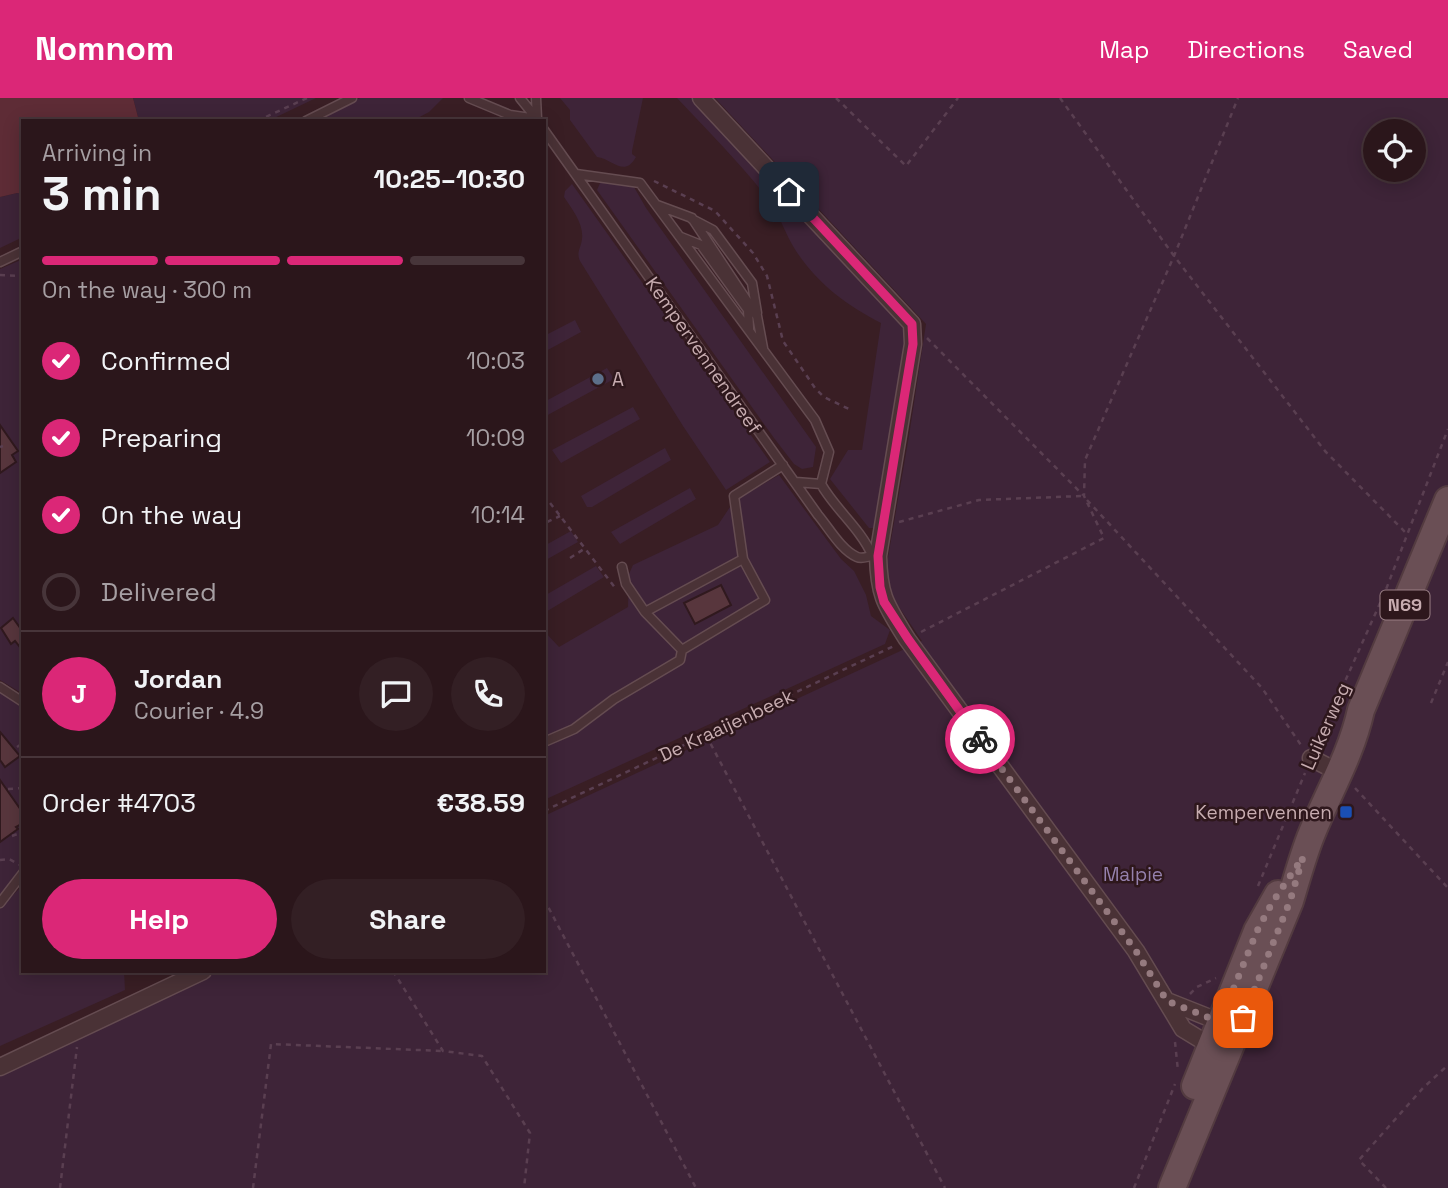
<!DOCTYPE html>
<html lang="en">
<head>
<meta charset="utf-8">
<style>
	body { margin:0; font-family:"Space Grotesk",sans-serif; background:#331f24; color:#f1f3f6; height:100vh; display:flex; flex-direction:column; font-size:26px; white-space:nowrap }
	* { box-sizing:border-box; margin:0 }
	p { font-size:23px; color:#a69fa3 }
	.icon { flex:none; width:38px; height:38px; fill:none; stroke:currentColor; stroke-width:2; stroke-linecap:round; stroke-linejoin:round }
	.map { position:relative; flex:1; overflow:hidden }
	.panel { position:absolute; left:21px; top:21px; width:525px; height:854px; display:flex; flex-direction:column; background:#2b161b; border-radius:0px; box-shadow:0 4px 18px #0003,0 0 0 2px #47353a }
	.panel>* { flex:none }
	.buttons { position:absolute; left:1363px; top:21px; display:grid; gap:14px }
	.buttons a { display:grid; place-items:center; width:63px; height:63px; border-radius:50%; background:#2b161b; box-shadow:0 4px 18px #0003,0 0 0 2px #47353a; font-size:35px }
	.pin { position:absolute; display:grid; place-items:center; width:60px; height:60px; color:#fff; margin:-30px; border-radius:14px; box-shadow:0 4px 10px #0006 }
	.courier { position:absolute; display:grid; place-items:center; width:70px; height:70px; margin:-35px; border:5px solid #db2777; border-radius:50%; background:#fff; color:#222; box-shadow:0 2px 9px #0007 }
	.head em { font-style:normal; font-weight:700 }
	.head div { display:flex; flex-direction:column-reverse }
	.head { display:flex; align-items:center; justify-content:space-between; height:119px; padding:0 21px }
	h1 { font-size:46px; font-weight:700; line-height:52px }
	.bar { display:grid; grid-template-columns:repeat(4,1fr); gap:10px 7px; align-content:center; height:84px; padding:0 21px }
	.bar i { height:9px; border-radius:5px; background:#47353a }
	.bar .selected { background:#db2777 }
	.bar p { grid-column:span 4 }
	.line { display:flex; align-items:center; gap:18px; padding:0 21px; border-top:2px solid #47353a }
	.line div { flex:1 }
	.round { display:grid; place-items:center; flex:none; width:74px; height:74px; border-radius:37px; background:#331f24 }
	ol { padding:0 21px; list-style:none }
	li { display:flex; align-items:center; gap:21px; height:77px }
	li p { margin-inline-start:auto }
	li .icon { padding:7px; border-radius:50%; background:#db2777; color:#fff; stroke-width:4 }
	li:last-child { color:#a69fa3 }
	li i { width:38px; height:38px; border:4px solid #47353a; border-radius:50% }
	.button { display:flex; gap:14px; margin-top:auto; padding:14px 21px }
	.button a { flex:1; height:80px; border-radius:42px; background:#db2777; color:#fff; font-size:28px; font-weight:700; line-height:80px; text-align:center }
	.button a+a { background:#331f24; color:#f1f3f6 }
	header { display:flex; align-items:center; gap:42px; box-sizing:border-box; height:98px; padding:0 35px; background:#db2777; color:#fff }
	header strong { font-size:33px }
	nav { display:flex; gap:38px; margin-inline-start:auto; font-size:24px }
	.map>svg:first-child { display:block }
</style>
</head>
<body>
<header>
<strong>Nomnom</strong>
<nav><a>Map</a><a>Directions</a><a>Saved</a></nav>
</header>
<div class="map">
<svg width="1448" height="1090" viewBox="0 0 1448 1090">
	<rect width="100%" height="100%" fill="#391e24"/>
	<!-- green -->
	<path fill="#3e2438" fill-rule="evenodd" d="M133,0h183l-48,23h-129z
		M360,0h83l-14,14 -17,9h-103z
		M560,0h83l-11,53v3l4,3c-12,21 -23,2 -39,0l-27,-37v-10z
		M677,0h19l213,232 -32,198h-8l-39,-49 18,-29h14l19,-127c-35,-18 -63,-39 -85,-72 -11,-17 -16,-36 -28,-52 -28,-36 -60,-68 -91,-101z
		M715,0h733v1090h-1448v-125l197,-92h347v-155l378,-175 -36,-53v-19l23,-133 17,-112zM1376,33h38v39h-38z
		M601,83l33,6 12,21 170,239 -3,20 -11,2 -8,-5 -20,-26 -177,-248z
		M572,86l198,278 -44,28 -43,-64 -103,-165c-4,-9 1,-13 2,-22 2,-15 -10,-30 -18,-42l1,-6z
		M17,95l6,1v43l-23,11v-51z
		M23,161v148l-4,-5 4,38v254l-23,-14v-411z
		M575,222l6,12 -37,20v-16z
		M607,270l7,11 -70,38v-15z
		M633,309l7,12 -79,44 -9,-13z
		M665,350l6,12 -79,47h-5l-6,-11z
		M779,377l62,84 13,12 12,24 5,21 19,14 -5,14 -341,156v-169l15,16 69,-40 1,-33 4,-9 85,-40 16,-24z
		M690,390l6,11 -76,45 -9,-12z
		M571,433l7,11 -34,19v-15z
		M596,468l8,11 -60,36v-17z
		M0,594l13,8 10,10v152l-9,18 -14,15z
		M23,787v86h101l1,19 -125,56v-138z"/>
	<!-- water -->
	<path fill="#5e2c36" d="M0,0h133l6,23h-116v73l-6,-1 -17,4z"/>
	<!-- building -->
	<path fill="#58363d" stroke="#30191e" stroke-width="2" d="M0,327l18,26 -6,4 4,7 -16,11z
		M721,487l10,20 -36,19 -11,-21z
		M13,520l10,14v19l-8,-10 -4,3 -10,-16z
		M0,634l20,24 -15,11 -5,-7z
		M0,682l23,33v10l-7,4 2,2 -18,13z"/>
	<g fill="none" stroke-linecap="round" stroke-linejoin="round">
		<defs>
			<path id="service" d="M469,0l41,17 27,4
				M520,0l17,21
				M536,0l1,20
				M306,23l46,-23
				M544,32l274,385c11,13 23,35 39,42 7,3 13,-3 21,-1
				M576,76l64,9 175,237 14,32 -8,32c14,25 39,44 51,71
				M657,107l35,13 65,98 6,32
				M692,121l21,11 39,53 5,30
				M681,139l20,8 47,65 1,18
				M0,164l23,-11
				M796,384l25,2
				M622,469l4,17 19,28
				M682,552l-37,-38 98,-53
				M0,589l23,15
				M544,644l30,-13 40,-30 66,-39 2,-10 83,-50 -22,-41 -9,-63 49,-31
				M0,805l23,-30"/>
			<path id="minor" d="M701,0l211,226 1,20 -35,212c1,41 8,49 29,83l229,312 47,78 28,17 7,-1
				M1311,660l29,15
				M1167,903l53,21 3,5
				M0,969l203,-96"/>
			<path id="primary" d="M1195,988l62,-155 21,-37
				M1172,1090l118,-287c7,-23 13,-46 22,-68 17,-42 39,-78 49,-123l87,-210"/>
		</defs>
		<!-- service casing -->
		<use href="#service" stroke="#654c51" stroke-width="11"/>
		<!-- minor casing -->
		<use href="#minor" stroke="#654c51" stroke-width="19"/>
		<!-- primary casing -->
		<use href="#primary" stroke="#533b40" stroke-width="30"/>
		<!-- path -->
		<path stroke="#5a3f51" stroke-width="2.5" stroke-dasharray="5 5" stroke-linecap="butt" d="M836,0l70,68 52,-68
			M1060,0l114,158 151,195 81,82
			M257,23l50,-23
			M654,83l61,30 38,42 14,23 16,65 32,47 9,9 27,13
			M0,177l23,1
			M927,240l156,157
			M0,349l3,-1
			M544,397l72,94
			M1087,402l175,188 41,60
			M547,424l13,-6
			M899,424l80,-22 103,-4
			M570,460l14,-9
			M921,534l183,-94 -20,-42 1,-36 89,-204 64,-158
			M1431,605l17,-41
			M706,637l239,453
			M1317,646l68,-152 63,-163
			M17,649l6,-4
			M1355,690l93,100
			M8,691l15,-1
			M544,713l352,-166
			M12,738l11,-4
			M0,762l9,-1 11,6
			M1258,788l47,-113
			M544,801l152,289
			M393,873l50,80 39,5 48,77 -6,55
			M1190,896l7,-7 19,-9
			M1175,944l3,29
			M60,1090l17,-141
			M253,1090l18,-144 172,7
			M1134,1090l41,-104
			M1386,1090l-27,-28 64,-72 25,-23"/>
		<!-- service -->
		<use href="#service" stroke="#4a3236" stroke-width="8"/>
		<!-- minor -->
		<use href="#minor" stroke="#4a3236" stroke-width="16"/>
		<!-- primary -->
		<use href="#primary" stroke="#6a4f55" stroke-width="26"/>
	</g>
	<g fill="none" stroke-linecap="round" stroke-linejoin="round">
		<!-- done -->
		<path stroke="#957a7f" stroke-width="7" stroke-dasharray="0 12.6" d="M980,641l156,212 31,50 53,21 37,-91 15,-28 31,-46 -13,44 -47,117"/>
		<!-- route -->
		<path stroke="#db2777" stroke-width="9" d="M789,94l123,132 1,20 -35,212 2,31 4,15 24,37 72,100"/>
	</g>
	<!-- markers -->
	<circle fill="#5c6f8a" stroke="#2e171c" stroke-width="2.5" cx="598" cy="281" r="7"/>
	<rect fill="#1a4fb4" stroke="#2e171c" stroke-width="2.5" x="1339" y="707" width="14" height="14" rx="3.5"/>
	<g text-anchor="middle" stroke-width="5" stroke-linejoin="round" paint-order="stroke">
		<!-- shield labels -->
		<rect fill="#2e171c" stroke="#997f84" stroke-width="2" x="1380.5" y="492.5" width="49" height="29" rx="5"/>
		<g font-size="18" font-weight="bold" fill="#c7acb0">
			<text x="1405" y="513">N69</text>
		</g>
		<!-- street labels -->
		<g font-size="19" fill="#c7acb0" stroke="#2e171c">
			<text transform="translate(704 257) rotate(55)" y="7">Kempervennendreef</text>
			<text transform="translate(726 627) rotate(-25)" y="7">De Kraaijenbeek</text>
			<text transform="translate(1325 628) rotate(-66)" y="7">Luikerweg</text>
		</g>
		<!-- poi labels -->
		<g font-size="19" fill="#c7acb0" stroke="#2e171c" text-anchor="start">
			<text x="612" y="288">A</text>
			<text x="1332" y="721" text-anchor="end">Kempervennen</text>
		</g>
		<!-- park labels -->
		<g font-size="19" fill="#9581ad" stroke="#2e171c">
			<text x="1133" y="783">Malpie</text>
		</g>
	</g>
</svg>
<div class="buttons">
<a><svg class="icon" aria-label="locate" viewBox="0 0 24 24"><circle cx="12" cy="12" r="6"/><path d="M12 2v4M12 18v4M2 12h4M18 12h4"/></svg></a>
</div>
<div class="pin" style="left:1243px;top:920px;background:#ea580c"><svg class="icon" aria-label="bag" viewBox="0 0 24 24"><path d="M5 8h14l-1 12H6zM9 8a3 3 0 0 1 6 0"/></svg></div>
<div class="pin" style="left:789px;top:94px;background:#1f2937"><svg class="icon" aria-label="home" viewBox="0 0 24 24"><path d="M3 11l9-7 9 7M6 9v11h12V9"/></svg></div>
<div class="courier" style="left:980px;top:641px"><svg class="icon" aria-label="bike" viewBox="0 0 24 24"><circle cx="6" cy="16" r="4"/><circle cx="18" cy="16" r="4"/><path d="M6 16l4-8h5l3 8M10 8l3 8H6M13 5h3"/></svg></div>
<section class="panel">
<div class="head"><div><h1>3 min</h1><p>Arriving in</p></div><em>10:25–10:30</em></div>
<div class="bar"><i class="selected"></i><i class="selected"></i><i class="selected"></i><i></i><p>On the way · 300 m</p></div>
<ol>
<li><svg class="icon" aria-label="check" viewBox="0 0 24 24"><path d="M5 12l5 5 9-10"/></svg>Confirmed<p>10:03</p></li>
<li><svg class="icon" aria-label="check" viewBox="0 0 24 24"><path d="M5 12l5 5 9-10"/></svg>Preparing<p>10:09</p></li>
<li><svg class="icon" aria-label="check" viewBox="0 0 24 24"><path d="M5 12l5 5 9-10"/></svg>On the way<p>10:14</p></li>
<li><i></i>Delivered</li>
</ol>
<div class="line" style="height:126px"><b class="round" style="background:#db2777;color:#fff">J</b><div><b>Jordan</b><p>Courier · 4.9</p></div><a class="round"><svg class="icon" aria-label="chat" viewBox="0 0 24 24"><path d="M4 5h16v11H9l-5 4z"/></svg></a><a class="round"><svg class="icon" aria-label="phone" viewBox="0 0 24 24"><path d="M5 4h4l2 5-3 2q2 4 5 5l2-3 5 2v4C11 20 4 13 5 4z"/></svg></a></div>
<div class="line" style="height:91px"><div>Order #4703</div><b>€38.59</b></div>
<div class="button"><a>Help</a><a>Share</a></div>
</section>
</div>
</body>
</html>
